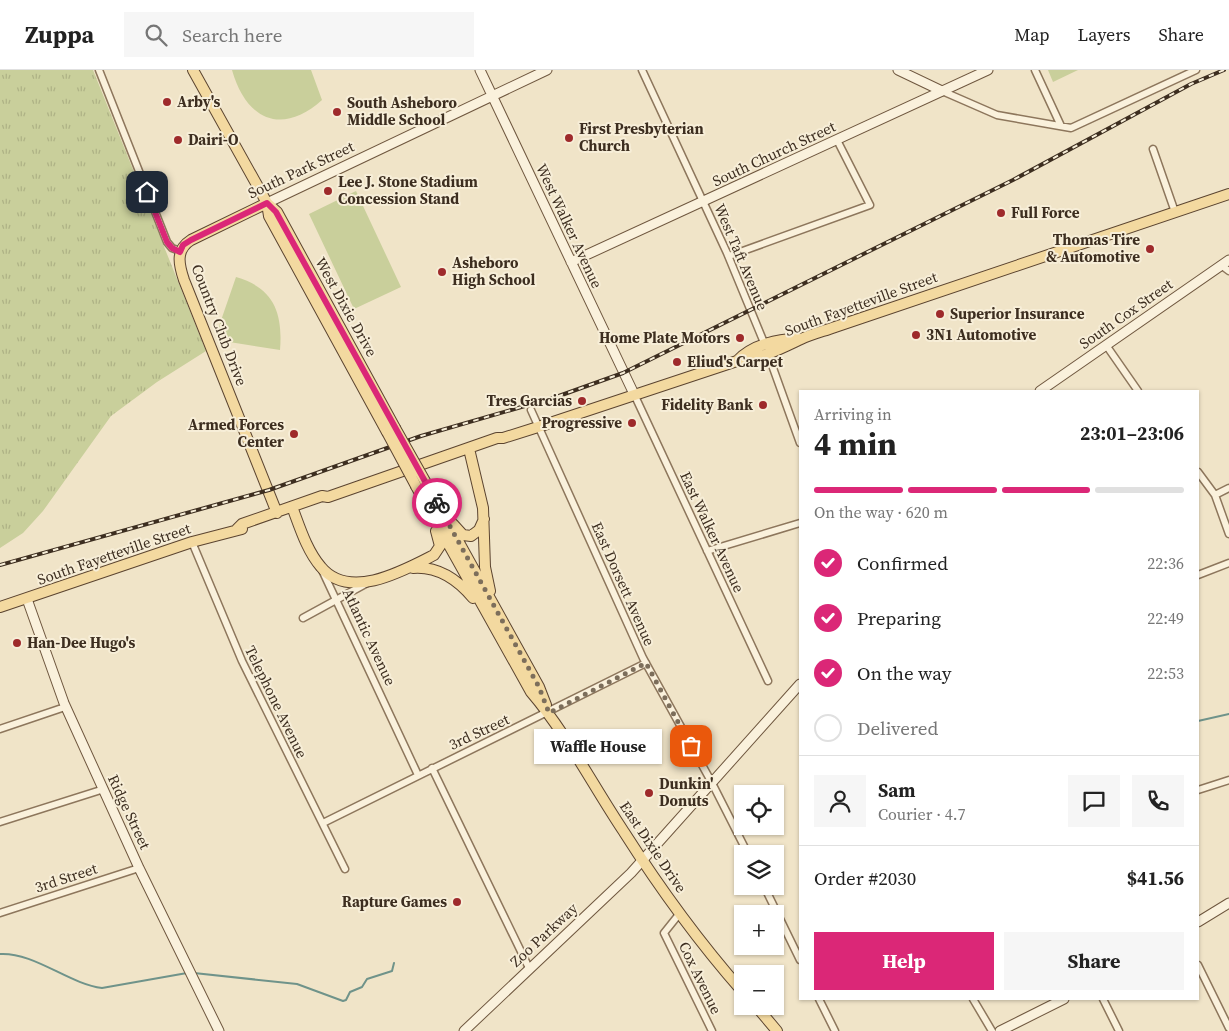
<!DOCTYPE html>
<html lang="en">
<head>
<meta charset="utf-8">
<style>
	body { margin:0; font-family:"Source Serif 4",serif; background:#f6f6f6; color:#222; height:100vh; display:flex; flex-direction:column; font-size:19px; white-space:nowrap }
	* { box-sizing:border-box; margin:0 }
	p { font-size:16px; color:#767676 }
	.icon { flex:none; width:28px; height:28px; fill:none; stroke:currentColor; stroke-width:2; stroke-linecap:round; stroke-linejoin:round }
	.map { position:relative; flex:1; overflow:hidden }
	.drawer { position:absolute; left:799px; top:320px; width:400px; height:610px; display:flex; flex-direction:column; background:#fff; border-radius:0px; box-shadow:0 1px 4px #0004 }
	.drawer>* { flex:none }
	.tools { position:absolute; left:734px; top:715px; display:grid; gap:10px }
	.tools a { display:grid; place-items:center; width:50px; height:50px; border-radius:0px; background:#fff; box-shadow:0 1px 4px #0004; font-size:25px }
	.pin { position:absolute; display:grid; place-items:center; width:42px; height:42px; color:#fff; margin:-21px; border-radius:10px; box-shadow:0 2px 8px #0006 }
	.courier { position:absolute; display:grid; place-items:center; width:50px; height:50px; margin:-25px; border:4px solid #db2777; border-radius:50%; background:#fff; color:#222; box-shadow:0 1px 6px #0007 }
	.bubble { position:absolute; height:35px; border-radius:0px; background:#fff; box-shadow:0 1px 4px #0004; font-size:16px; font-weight:700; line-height:35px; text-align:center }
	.headline em { font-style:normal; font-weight:700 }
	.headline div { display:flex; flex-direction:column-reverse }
	.headline { display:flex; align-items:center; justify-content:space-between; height:85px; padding:0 15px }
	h1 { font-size:32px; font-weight:700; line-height:38px }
	.bar { display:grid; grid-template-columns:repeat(4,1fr); gap:8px 5px; align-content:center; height:60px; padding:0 15px }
	.bar i { height:6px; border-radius:4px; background:#e0e0e0 }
	.bar .on { background:#db2777 }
	.bar p { grid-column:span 4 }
	.line { display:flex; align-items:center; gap:12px; padding:0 15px; border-top:1px solid #e0e0e0 }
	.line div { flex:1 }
	.round { display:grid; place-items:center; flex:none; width:52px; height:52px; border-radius:0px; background:#f6f6f6 }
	ol { padding:0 15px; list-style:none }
	li { display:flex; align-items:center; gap:15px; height:55px }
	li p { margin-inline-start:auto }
	li .icon { padding:5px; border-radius:50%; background:#db2777; color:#fff; stroke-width:4 }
	li:last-child { color:#767676 }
	li i { width:28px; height:28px; border:2px solid #e0e0e0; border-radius:50% }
	.button { display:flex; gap:10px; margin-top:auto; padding:10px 15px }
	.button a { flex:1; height:58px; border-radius:0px; background:#db2777; color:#fff; font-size:20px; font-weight:700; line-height:58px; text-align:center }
	.button a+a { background:#f6f6f6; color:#222 }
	header { display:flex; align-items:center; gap:30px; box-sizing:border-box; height:70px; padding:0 25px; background:#fff; border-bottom:1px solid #e0e0e0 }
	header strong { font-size:24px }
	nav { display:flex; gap:28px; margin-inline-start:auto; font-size:18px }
	.search { width:350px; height:45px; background:#f6f6f6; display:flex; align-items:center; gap:12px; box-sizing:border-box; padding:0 18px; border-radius:0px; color:#767676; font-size:19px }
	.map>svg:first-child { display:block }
</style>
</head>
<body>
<header>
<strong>Zuppa</strong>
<div class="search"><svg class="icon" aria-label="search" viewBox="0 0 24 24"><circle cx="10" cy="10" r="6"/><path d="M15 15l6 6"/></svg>Search here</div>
<nav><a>Map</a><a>Layers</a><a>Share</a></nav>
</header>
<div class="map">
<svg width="1229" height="961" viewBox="0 0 1229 961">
	<defs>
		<pattern id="grass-tufts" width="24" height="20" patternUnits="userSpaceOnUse" patternTransform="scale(1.25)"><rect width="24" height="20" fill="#c9cf9b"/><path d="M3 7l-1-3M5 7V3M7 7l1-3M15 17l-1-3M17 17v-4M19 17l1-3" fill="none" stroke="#aeb285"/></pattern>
	</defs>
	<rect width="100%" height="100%" fill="#f0e4c8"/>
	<!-- grass -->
	<path fill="url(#grass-tufts)" d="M0,0h93l113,281 -49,31 -46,34 -68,95 -20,22 -23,15z"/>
	<!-- pitch -->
	<path fill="#c9cf9b" d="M232,0h79l11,30c-40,36 -76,20 -90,-30z
		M1048,0h30l-25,12z
		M356,121l45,96 -47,22 -45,-95z
		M236,207c38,11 47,36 44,73l-57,-9 -6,-9z"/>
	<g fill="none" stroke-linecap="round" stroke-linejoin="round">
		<!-- stream -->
		<path stroke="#6f938a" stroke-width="2" d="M1198,651l31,-7
			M0,884c34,-2 69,30 102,34l85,-15
			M194,903l103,11 46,17 3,-1 4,-8 12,-5 5,-8 25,-8 2,-8"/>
		<defs>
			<path id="street" d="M99,0l68,172 5,6 8,3
				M642,0l85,183 38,92
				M1035,0l26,56
				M942,21l55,24 74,13 125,-58
				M1153,79l22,63
				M729,186l141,-51 -33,-65
				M1221,195l8,6
				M1106,275l32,46
				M768,284l32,89
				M634,324l134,287
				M531,340l112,248 69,125 36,71
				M1198,402l17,23 14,39
				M1215,425l14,-7
				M192,472l50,119 103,208
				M707,481l93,-28
				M322,500l96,205
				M1198,505l31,-12
				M303,548l66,-36
				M0,659l65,-22
				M432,698l97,200
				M1198,720l31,-10
				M0,752l104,-33
				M323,753l323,-160
				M764,816l36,74
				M0,843l139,-45
				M680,843l-16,20 48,98
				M1198,895l31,63
				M819,929l16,32
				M973,929l19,32
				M1103,929l16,32"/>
			<path id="secondary" d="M480,0l154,324
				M898,0l44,21
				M267,133l280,-133
				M571,192l417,-192
				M1040,321l189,-131
				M27,529l37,104 75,165 80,163
				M1198,852l31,-19
				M464,961l167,-158 169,-189
				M1000,961l64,-32"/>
			<path id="primary" d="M193,0l74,133 2,13 118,216
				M267,133l-76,37c-16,10 -12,25 -7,40l93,233
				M267,133l10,9 118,216
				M737,291c15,-16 42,-23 63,-22
				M470,383l13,55 2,59 5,24
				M426,413l113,204 7,18
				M416,416l115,206c36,42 62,94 93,140 35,55 75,110 118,159
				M294,442c7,19 14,40 27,55 28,34 82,4 113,-12l6,-9 -4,-15
				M453,454l10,11 8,1 8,-6 5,-11
				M237,459l5,-5 80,-28 6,1 169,-59h6l35,-11 199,-66c24,-2 43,-12 64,-22 11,-5 23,-8 34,-12l394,-133
				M413,498c25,-2 44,11 60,30
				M0,537l192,-65 50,-13
				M756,936l21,25"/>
		</defs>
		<!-- street casing -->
		<use href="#street" stroke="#8d765c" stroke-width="9"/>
		<!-- secondary casing -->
		<use href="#secondary" stroke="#6f573f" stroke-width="11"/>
		<!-- primary casing -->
		<use href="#primary" stroke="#5b4430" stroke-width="12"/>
		<!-- street -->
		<use href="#street" stroke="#faf1dc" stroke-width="6"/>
		<!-- secondary -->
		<use href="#secondary" stroke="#faf1dc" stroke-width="9"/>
		<!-- primary -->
		<use href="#primary" stroke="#f3d9a0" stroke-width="10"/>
		<defs>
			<path id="rail" d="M0,495l269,-75 152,-54 135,-39 67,-24 390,-193 178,-96 33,-14"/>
		</defs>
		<!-- rail casing -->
		<use href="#rail" stroke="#3d2e20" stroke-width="4"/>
		<!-- rail -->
		<use href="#rail" stroke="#f7eed8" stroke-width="2" stroke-dasharray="5.5" stroke-linecap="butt"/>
		<defs>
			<path id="primary-bridge" d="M395,358l31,55
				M387,362l29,54"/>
		</defs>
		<!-- primary-bridge casing -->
		<use href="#primary-bridge" stroke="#5b4430" stroke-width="12" stroke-linecap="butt"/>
		<!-- primary-bridge -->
		<use href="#primary-bridge" stroke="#f3d9a0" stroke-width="10"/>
	</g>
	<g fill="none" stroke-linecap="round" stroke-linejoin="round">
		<!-- done -->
		<path stroke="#7c6e5b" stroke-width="5" stroke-dasharray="0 9" d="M437,433l102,184 10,26 97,-50 45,83"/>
		<!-- route -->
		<path stroke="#db2777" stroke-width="6" d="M147,122l20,50 5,6 8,4 3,-7 8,-5 76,-37 9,9 161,291"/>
	</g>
	<!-- markers -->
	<g fill="#9e2a2b" stroke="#f7eed8" stroke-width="2">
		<circle cx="167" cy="32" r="5"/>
		<circle cx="337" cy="42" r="5"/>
		<circle cx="569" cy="68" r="5"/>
		<circle cx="178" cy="70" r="5"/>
		<circle cx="328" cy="121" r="5"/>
		<circle cx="1001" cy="143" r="5"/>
		<circle cx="1150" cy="179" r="5"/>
		<circle cx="442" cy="202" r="5"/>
		<circle cx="940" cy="244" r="5"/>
		<circle cx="916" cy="265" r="5"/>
		<circle cx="740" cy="268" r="5"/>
		<circle cx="677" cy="292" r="5"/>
		<circle cx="582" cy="331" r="5"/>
		<circle cx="763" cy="335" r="5"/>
		<circle cx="632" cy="353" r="5"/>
		<circle cx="294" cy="364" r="5"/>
		<circle cx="17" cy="573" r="5"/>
		<circle cx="649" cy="723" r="5"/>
		<circle cx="457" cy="832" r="5"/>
	</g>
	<g text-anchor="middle" stroke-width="4" stroke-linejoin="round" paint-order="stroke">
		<!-- poi labels -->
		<g font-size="15" font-weight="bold" fill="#3d2e20" stroke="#f7eed8" text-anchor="start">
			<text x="177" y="37">Arby's</text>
			<text x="347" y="38">South Asheboro<tspan x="347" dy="17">Middle School</tspan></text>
			<text x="579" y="64">First Presbyterian<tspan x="579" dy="17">Church</tspan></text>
			<text x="188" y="75">Dairi-O</text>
			<text x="338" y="117">Lee J. Stone Stadium<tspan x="338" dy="17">Concession Stand</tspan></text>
			<text x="1011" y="148">Full Force</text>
			<text x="1140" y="175" text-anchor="end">Thomas Tire<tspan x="1140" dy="17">&amp; Automotive</tspan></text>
			<text x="452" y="198">Asheboro<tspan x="452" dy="17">High School</tspan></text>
			<text x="950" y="249">Superior Insurance</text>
			<text x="926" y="270">3N1 Automotive</text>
			<text x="730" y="273" text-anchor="end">Home Plate Motors</text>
			<text x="687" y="297">Eliud's Carpet</text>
			<text x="572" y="336" text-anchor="end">Tres Garcias</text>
			<text x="753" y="340" text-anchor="end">Fidelity Bank</text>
			<text x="622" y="358" text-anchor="end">Progressive</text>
			<text x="284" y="360" text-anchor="end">Armed Forces<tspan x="284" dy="17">Center</tspan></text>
			<text x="27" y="578">Han-Dee Hugo's</text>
			<text x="659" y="719">Dunkin'<tspan x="659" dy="17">Donuts</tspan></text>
			<text x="447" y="837" text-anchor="end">Rapture Games</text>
		</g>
		<!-- street labels -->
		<g font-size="15" fill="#3d2e20" stroke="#f7eed8">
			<text transform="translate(774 84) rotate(-25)" y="5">South Church Street</text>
			<text transform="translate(301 100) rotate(-25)" y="5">South Park Street</text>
			<text transform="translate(569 156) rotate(65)" y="5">West Walker Avenue</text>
			<text transform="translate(741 187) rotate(67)" y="5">West Taft Avenue</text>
			<text transform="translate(861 234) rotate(-20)" y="5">South Fayetteville Street</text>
			<text transform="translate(346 237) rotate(61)" y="5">West Dixie Drive</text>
			<text transform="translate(1126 244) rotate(-35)" y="5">South Cox Street</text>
			<text transform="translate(219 255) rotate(69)" y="5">Country Club Drive</text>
			<text transform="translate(712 462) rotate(65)" y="5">East Walker Avenue</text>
			<text transform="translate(114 484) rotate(-19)" y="5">South Fayetteville Street</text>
			<text transform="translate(623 514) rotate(66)" y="5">East Dorsett Avenue</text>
			<text transform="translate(369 567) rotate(65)" y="5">Atlantic Avenue</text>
			<text transform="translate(276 632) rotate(64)" y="5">Telephone Avenue</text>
			<text transform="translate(479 662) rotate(-25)" y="5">3rd Street</text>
			<text transform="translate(129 742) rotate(65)" y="5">Ridge Street</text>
			<text transform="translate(653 777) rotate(56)" y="5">East Dixie Drive</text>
			<text transform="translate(66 808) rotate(-18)" y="5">3rd Street</text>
			<text transform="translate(544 865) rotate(-43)" y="5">Zoo Parkway</text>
			<text transform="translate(700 908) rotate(64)" y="5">Cox Avenue</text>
		</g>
	</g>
</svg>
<div class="tools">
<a><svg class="icon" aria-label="locate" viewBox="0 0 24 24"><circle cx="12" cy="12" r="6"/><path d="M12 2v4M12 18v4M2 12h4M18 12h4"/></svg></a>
<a><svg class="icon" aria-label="layers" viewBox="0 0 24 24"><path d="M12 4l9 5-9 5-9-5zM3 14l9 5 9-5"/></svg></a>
<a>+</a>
<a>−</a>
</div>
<div class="pin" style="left:691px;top:676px;background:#ea580c"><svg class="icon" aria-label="bag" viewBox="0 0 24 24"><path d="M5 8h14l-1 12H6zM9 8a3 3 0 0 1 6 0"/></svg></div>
<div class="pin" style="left:147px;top:122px;background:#1f2937"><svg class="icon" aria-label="home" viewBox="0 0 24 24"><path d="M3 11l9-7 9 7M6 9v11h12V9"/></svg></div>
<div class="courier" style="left:437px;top:433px"><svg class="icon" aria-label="bike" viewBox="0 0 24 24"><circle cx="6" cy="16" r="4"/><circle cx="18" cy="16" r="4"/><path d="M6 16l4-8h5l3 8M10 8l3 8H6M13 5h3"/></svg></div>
<div class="bubble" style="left:534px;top:659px;width:128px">Waffle House</div>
<section class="drawer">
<div class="headline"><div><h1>4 min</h1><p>Arriving in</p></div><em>23:01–23:06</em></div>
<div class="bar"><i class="on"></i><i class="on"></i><i class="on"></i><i></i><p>On the way · 620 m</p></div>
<ol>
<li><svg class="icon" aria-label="check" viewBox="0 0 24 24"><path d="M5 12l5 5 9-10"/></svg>Confirmed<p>22:36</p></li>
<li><svg class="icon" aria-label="check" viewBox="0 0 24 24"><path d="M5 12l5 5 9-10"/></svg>Preparing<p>22:49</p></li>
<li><svg class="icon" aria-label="check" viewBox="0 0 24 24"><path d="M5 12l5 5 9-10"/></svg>On the way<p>22:53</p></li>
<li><i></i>Delivered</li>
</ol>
<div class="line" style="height:90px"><a class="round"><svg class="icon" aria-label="person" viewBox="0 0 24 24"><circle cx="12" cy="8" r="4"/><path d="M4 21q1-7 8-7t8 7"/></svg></a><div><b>Sam</b><p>Courier · 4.7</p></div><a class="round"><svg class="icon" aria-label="chat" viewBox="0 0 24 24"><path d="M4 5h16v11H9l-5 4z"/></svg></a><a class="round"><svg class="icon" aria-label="phone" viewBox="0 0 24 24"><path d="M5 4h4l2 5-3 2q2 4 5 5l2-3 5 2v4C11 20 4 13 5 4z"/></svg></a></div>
<div class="line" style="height:65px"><div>Order #2030</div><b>$41.56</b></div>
<div class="button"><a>Help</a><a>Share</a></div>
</section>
</div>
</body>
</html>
